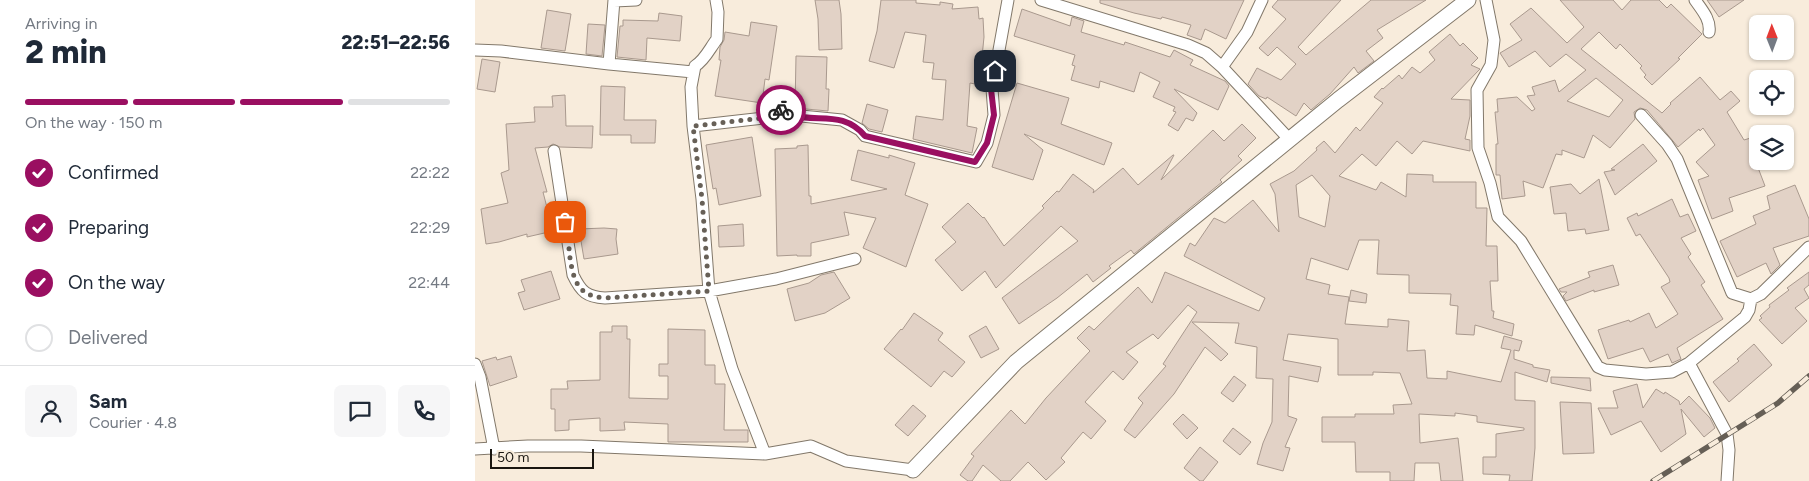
<!DOCTYPE html>
<html lang="en">
<head>
<meta charset="utf-8">
<style>
	body { margin:0; font-family:Figtree,sans-serif; background:#f6f6f7; color:#1f2937; height:100vh; display:flex; flex-direction:column; font-size:19px; white-space:nowrap }
	* { box-sizing:border-box; margin:0 }
	p { font-size:16px; color:#747a83 }
	.icon { flex:none; width:28px; height:28px; fill:none; stroke:currentColor; stroke-width:2; stroke-linecap:round; stroke-linejoin:round }
	.map { position:relative; flex:1; overflow:hidden }
	.details { display:flex; flex-direction:column; background:#fff; width:475px }
	.details>* { flex:none }
	.needle { width:32px; rotate:359deg }
	.tools { position:absolute; left:1274px; top:15px; display:grid; gap:10px }
	.tools a { display:grid; place-items:center; width:45px; height:45px; border-radius:8px; background:#fff; box-shadow:0 1px 4px #0004; font-size:25px }
	.scale { position:absolute; left:15px; bottom:12px; width:104px; box-sizing:border-box; padding-left:5px; border:2px solid #191510; border-top:0; font-size:14px; line-height:18px; white-space:nowrap; color:#191510; -webkit-text-stroke:4px #f8ecdc; paint-order:stroke }
	.pin { position:absolute; display:grid; place-items:center; width:42px; height:42px; color:#fff; margin:-21px; border-radius:10px; box-shadow:0 2px 8px #0006 }
	.courier { position:absolute; display:grid; place-items:center; width:50px; height:50px; margin:-25px; border:4px solid #9a0f61; border-radius:50%; background:#fff; color:#222; box-shadow:0 1px 6px #0007 }
	.head em { font-style:normal; font-weight:800 }
	.head div { display:flex; flex-direction:column-reverse }
	.head { display:flex; align-items:center; justify-content:space-between; height:85px; padding:0 25px }
	h1 { font-size:32px; font-weight:800; line-height:38px }
	.bar { display:grid; grid-template-columns:repeat(4,1fr); gap:8px 5px; align-content:center; height:60px; padding:0 25px }
	.bar i { height:6px; border-radius:4px; background:#e0e1e3 }
	.bar .on { background:#9a0f61 }
	.bar p { grid-column:span 4 }
	.line { display:flex; align-items:center; gap:12px; padding:0 25px; border-top:1px solid #e0e1e3 }
	.line div { flex:1 }
	.round { display:grid; place-items:center; flex:none; width:52px; height:52px; border-radius:8px; background:#f6f6f7 }
	ol { padding:0 25px; list-style:none }
	li { display:flex; align-items:center; gap:15px; height:55px }
	li p { margin-inline-start:auto }
	li .icon { padding:5px; border-radius:50%; background:#9a0f61; color:#fff; stroke-width:4 }
	li:last-child { color:#747a83 }
	li i { width:28px; height:28px; border:2px solid #e0e1e3; border-radius:50% }
	main { display:flex; flex:1; min-height:0 }
	.map>svg:first-child { display:block }
</style>
</head>
<body>
<main>
<section class="details">
<div class="head"><div><h1>2 min</h1><p>Arriving in</p></div><em>22:51–22:56</em></div>
<div class="bar"><i class="on"></i><i class="on"></i><i class="on"></i><i></i><p>On the way · 150 m</p></div>
<ol>
<li><svg class="icon" aria-label="check" viewBox="0 0 24 24"><path d="M5 12l5 5 9-10"/></svg>Confirmed<p>22:22</p></li>
<li><svg class="icon" aria-label="check" viewBox="0 0 24 24"><path d="M5 12l5 5 9-10"/></svg>Preparing<p>22:29</p></li>
<li><svg class="icon" aria-label="check" viewBox="0 0 24 24"><path d="M5 12l5 5 9-10"/></svg>On the way<p>22:44</p></li>
<li><i></i>Delivered</li>
</ol>
<div class="line" style="height:90px"><a class="round"><svg class="icon" aria-label="person" viewBox="0 0 24 24"><circle cx="12" cy="8" r="4"/><path d="M4 21q1-7 8-7t8 7"/></svg></a><div><b>Sam</b><p>Courier · 4.8</p></div><a class="round"><svg class="icon" aria-label="chat" viewBox="0 0 24 24"><path d="M4 5h16v11H9l-5 4z"/></svg></a><a class="round"><svg class="icon" aria-label="phone" viewBox="0 0 24 24"><path d="M5 4h4l2 5-3 2q2 4 5 5l2-3 5 2v4C11 20 4 13 5 4z"/></svg></a></div>
</section>
<div class="map">
<svg width="1334" height="481" viewBox="0 0 1334 481">
	<rect width="100%" height="100%" fill="#f8ecdc"/>
	<!-- building -->
	<path fill="#e2d2c6" stroke="#a9998e" fill-rule="evenodd" d="M340,0h24l2,14 1,35 -23,1 -1,-31z
		M406,0h35v3l24,2v-3l13,2 -1,5 26,-2 1,12 4,-1 1,19 -2,20 -1,4h-2l-4,23 -5,-1 -3,43 10,2 -5,25 -59,-14 3,-23 27,4 3,-40 -14,-1 2,-16 -11,-1 3,-27 -21,-3 -11,36 -25,-7 8,-30z
		M625,0h144l-18,39 -21,-10 -4,11 -14,-5 4,-10 -29,-8 -1,2 -27,-6 -34,-10z
		M803,0h63l-43,47 8,8 65,-55h55l-49,30 6,8 -17,13 8,10 -16,12 -4,-6 -24,27 -19,16 -7,-7 -8,13 -29,-19 -1,2 -7,-3 -11,-12 9,-16 24,12 15,-16 -19,-17 -9,9 -9,-8 27,-29 -14,-12z
		M1085,0h53l9,10 9,-10h28l8,8 4,-4 31,30 -24,24 2,1 -28,26 -8,-8 2,-2 -6,-7 2,-2 -22,-22 -4,5 -17,-17 -18,17 81,64 9,-9 -1,-1 30,-26 20,23 11,-9 9,10 -13,11 17,28 13,-4v29l8,21 -36,12 4,13 -21,8 -14,-39 11,-4 -13,-14 19,-17 -12,-17 -3,3 -1,-2 -21,18 -31,-37 -7,-2 -6,4 1,7 -25,29 -17,-13 -9,23 -22,-8v5l-6,-1 -13,34 -20,-7 2,15 -23,3 -2,-24h-4v-31h2l-3,-32h3l-1,-13 20,-2 15,14 3,-2 -8,-13 8,-1 -3,-8 23,-7 4,12 27,-22 -20,-16 -16,13 -15,-16 -26,16 -9,-14 22,-13 -12,-16 21,-16 36,35 17,-16zM1121,78l27,22 -14,17 -42,-16z
		M1232,0h37l-25,17z
		M547,9l48,17 2,-9 12,4 -3,11 43,13 1,-3 45,15 4,-7 19,10 -3,5 35,16 4,5 -11,24 -44,-21 23,24 -4,8 -7,-3 -8,13 -10,-6 8,-13 -3,-1 2,-4 -22,-10 7,-15 -20,-10 -6,20 -34,-11 -1,7 -28,-8 4,-14 -3,-1 3,-10 -61,-19z
		M72,10l24,4 -6,37 -24,-3z
		M184,13l23,3 -2,25 -33,-3 -1,22 -29,-3 3,-31h3v-6l35,1z
		M276,22l26,4 -8,54 -4,-1 -3,24 -47,-7 6,-36h-2l1,-13 4,-7 1,-8 24,4z
		M113,24l17,1 -3,31 -16,-2z
		M975,34l10,12 3,-3 15,15 -7,7 9,4 -29,30 19,1v16l-5,23 5,1v11l-47,-10 -11,13 -15,-13 -21,25 -14,-12 -23,22 37,14 5,-8 25,15 1,-23 26,1v7h43v26h11l-1,38h11l1,35h-8l2,30h2l-1,7 21,6 -2,12 -37,-11 -1,10 -18,-1 2,-28 -8,-1 1,-11 -42,-1v-18l-32,-1 2,-34h-20l-11,30 -37,-12 -5,21 24,6 -2,9 21,3 -4,27 43,3v-8l21,2 -2,30 18,-1 2,28 20,1v-8l54,11 10,-32 -10,-2 3,-12 18,5 -3,10 -5,-1v9l19,6v2l17,3 -3,12 -32,-10v28l20,1v47l-3,33h-23l1,-6 -27,-1v-17h13v-23l28,-4v-2l-47,-6v-6l-22,-3v3l-36,-2 1,29 38,-5 5,43h-22l-2,-18h-24l-1,18h-24v-9h-34l-1,-30h-33v-25h33v-3h39l-1,-9 19,-1 -12,-31 -27,-1v3h-35v-36l-50,-5 -5,26 38,7 -3,15 -29,-6 -1,40 9,3 -12,28 5,1 -7,23 -26,-7 6,-21 9,-21 1,-43 -17,-1 1,-31 -22,-4 4,-20 -47,-1 36,32 -7,7 -16,-14 -31,47 -39,44 -11,-8 19,-27 -5,-5 28,-32 -3,-2 34,-52 -9,-7 -30,34 -5,-5 -27,18 12,10 -15,18 -10,-9 -28,31 21,19 -15,18 -8,-7 -22,26 4,4 -19,18 -18,-18 -18,19h-9l-18,-16 -11,16h-4l-8,-6 14,-19 -3,-2 40,-44 14,14 21,-26 44,-47 -13,-13 12,-12 5,4 44,-43 14,16 13,-31 94,39 6,-13 -81,-42 6,-13 5,3 19,-28 11,5 28,-23 26,32 -4,-38 -5,-10 24,-13 23,-21 -1,-2 8,-7 11,12 21,-26 4,4 23,-28 -9,-6 8,-9 1,1 16,-14 3,4 10,-12 8,6 15,-13 -6,-8zM837,175l18,21 -5,31 -26,-10 -3,-32z
		M321,56l31,1 -1,32h3l-1,22 -33,-3z
		M7,59l18,3 -5,30 -18,-3z
		M542,83l52,15 -8,26 51,19 -8,22 -80,-31 19,16 -10,30 -41,-13z
		M126,86l24,1 -1,33h32l-1,23h-24v-8h-31z
		M90,95l1,31h27l-1,22 -32,-1 -7,-3 -5,3 -13,1 12,44h-4l10,39 -26,6v-3l-28,8 -13,2 -5,-35 27,-6 -7,-30 8,-3 -3,-46 29,-2 -1,-15h19l-1,-11z
		M392,104l21,6 -6,22 -13,-3 -7,-6z
		M767,124l14,14 -18,18 4,4 -22,20 2,2 -88,72 -3,-4 -22,16 2,2 -18,14 -6,-8 -30,24 -38,26 -17,-26 76,-57 -17,-15 -65,62 -11,-17 -23,20 -27,-31 21,-18 -14,-15 26,-24 15,15 1,-1 20,29 40,-38 -2,-2 15,-15 2,1 14,-18 21,16 -1,3 30,-25 15,17 35,-30h1l-13,25 52,-50 11,11z
		M277,137l9,59 -42,9 -3,-17 -3,1 -7,-44z
		M1168,144l14,17 -42,34 -11,-23 11,-2 -4,-1z
		M333,145l1,51h2v8l76,-15 -36,-9 7,-30 31,8v-3l26,8 -10,32 23,9 -22,63 -43,-19 13,-30 -32,-6 5,23 -38,8v13h-14v-1l-20,1 -2,-107 22,-1v-2z
		M1124,179l10,51 -23,4 -1,-5 -17,2 -2,-18 -12,1 -4,-27 21,-3 9,10z
		M1320,185l14,34v17l-36,12 7,17 -9,9 -5,-11 -29,14 -17,-36 36,-17 -3,-8 17,-7 -3,-13z
		M1197,199l8,18 8,-3 8,17 -15,7 10,16 -3,3 17,25 -4,3 22,34 -46,29 4,11 -9,4 -4,-9 -18,8 -7,-14 -35,11 -10,-29 31,-10 1,2 19,-9 7,15 22,-14 -17,-27 9,-5 -1,-4 -29,-44 -4,2 -9,-18 10,-5 1,3z
		M268,224l1,22 -25,1 -1,-21z
		M129,228l13,1 -1,10 2,15 -34,5 -5,-30z
		M1138,265l6,20 -25,7v-2l-28,11 -3,-5 4,-4h-6l-2,-3 31,-12 -2,-5z
		M76,271l9,28 -36,11 -6,-17 7,-2 -4,-11z
		M359,272l16,26 -25,15 -30,8 -8,-32 22,-6 12,-8z
		M1334,272v13l-5,4 5,9 -14,10 12,13 -25,23 -23,-24 3,-2 -2,-2 10,-9 -1,-2 20,-15 -2,-2z
		M876,290l16,4 -1,9 -17,-2z
		M439,313l29,20 -5,7 27,22 -13,15 -8,-6 -13,16 -47,-38 17,-20 1,1z
		M137,326h15v13h3l-1,59 39,1v-23h-9v-12h9v-35l37,1v35h10v19h10l-1,46h24v12h-80v-18l-44,-2 1,8 -25,1v-13l-31,2v10l-14,1v-22h-4v-20h17l-1,-8 33,-1v-48h12z
		M511,326l13,23 -18,9 -12,-22z
		M1279,344l18,21 -43,37 -16,-20 26,-21 -2,-2z
		M36,356l6,21 -27,9 -8,-25 14,-4 1,3z
		M759,376l12,9 -13,17 -12,-9z
		M1076,377l39,1 1,13 -40,-8z
		M1162,384l6,24 13,-19 8,5 1,-2 14,9 1,4 9,-9 21,22 5,10 -11,9 -23,-28 5,25 -25,18 -20,-31 -30,14 -13,-27h20l-5,-17z
		M1085,402l31,1 3,50 -31,1z
		M438,405l13,11 -18,20 -13,-11z
		M708,414l15,14 -11,11 -14,-15z
		M758,428l18,14 -11,13 -17,-14z
		M725,447l18,15 -15,19h-3l-16,-13z"/>
	<g fill="none" stroke-linecap="round" stroke-linejoin="round">
		<defs>
			<path id="street" d="M241,0l2,12 -1,27c-7,9 -12,21 -22,27l-4,21 2,39 9,73 7,92 23,78 33,85
				M566,0l147,45 18,8 16,14 67,72
				M1011,0l8,40 -3,25 -14,25 1,58 12,35 8,34 23,24 77,126 7,3 41,4 26,-2 17,-9 56,-46 4,-7 2,-11
				M1220,0c7,10 16,20 14,32
				M139,1l22,-1
				M0,50l26,1 108,13 84,8
				M134,64l5,-64
				M747,67l25,-35 15,-32
				M1166,115l26,29 10,15 55,134 19,6 10,-5 48,-47
				M218,126l71,-8 3,-9 9,-2 15,8 51,5 18,10 5,6 111,26 11,-19 7,-28 -2,-26 16,-89
				M79,151l19,124c8,17 14,22 32,23l104,-7 67,-12 79,-20
				M1214,363l38,71 2,16 -2,31
				M0,364l5,13 14,72
				M0,449l53,-3h53l184,8 46,-8 35,15 67,9"/>
			<path id="secondary" d="M438,470l103,-108 322,-262 130,-100"/>
		</defs>
		<!-- street casing -->
		<use href="#street" stroke="#82786a" stroke-width="13"/>
		<!-- secondary casing -->
		<use href="#secondary" stroke="#82786a" stroke-width="17"/>
		<!-- street -->
		<use href="#street" stroke="#fff" stroke-width="11"/>
		<!-- secondary -->
		<use href="#secondary" stroke="#fff" stroke-width="15"/>
		<defs>
			<path id="rail" d="M1178,481l125,-78 31,-27"/>
		</defs>
		<!-- rail casing -->
		<use href="#rail" stroke="#665f56" stroke-width="5.5"/>
		<!-- rail -->
		<use href="#rail" stroke="#f8ecdc" stroke-width="4" stroke-dasharray="11" stroke-linecap="butt"/>
	</g>
	<g fill="none" stroke-linecap="round" stroke-linejoin="round">
		<!-- done -->
		<path stroke="#676057" stroke-width="5" stroke-dasharray="0 9" d="M90,222c2,12 4,24 5,36 4,24 8,38 35,40l104,-7 -7,-92 -9,-73 71,-8 3,-9 9,-2 5,3"/>
		<!-- route -->
		<path stroke="#9a0f61" stroke-width="6" d="M306,110c3,1 7,4 10,5 27,8 52,-5 74,21l110,26 12,-19 7,-28 -3,-26 4,-18"/>
	</g>
</svg>
<div class="tools">
<a><svg class="needle" viewBox="-14 -14 28 28"><path d="M0-13l5 13h-10z" fill="#e53935"/><path d="M0 13l5-13h-10z" fill="#747a83"/></svg></a>
<a><svg class="icon" aria-label="locate" viewBox="0 0 24 24"><circle cx="12" cy="12" r="6"/><path d="M12 2v4M12 18v4M2 12h4M18 12h4"/></svg></a>
<a><svg class="icon" aria-label="layers" viewBox="0 0 24 24"><path d="M12 4l9 5-9 5-9-5zM3 14l9 5 9-5"/></svg></a>
</div>
<div class="scale">50 m</div>
<div class="pin" style="left:90px;top:222px;background:#ea580c"><svg class="icon" aria-label="bag" viewBox="0 0 24 24"><path d="M5 8h14l-1 12H6zM9 8a3 3 0 0 1 6 0"/></svg></div>
<div class="pin" style="left:520px;top:71px;background:#1f2937"><svg class="icon" aria-label="home" viewBox="0 0 24 24"><path d="M3 11l9-7 9 7M6 9v11h12V9"/></svg></div>
<div class="courier" style="left:306px;top:110px"><svg class="icon" aria-label="bike" viewBox="0 0 24 24"><circle cx="6" cy="16" r="4"/><circle cx="18" cy="16" r="4"/><path d="M6 16l4-8h5l3 8M10 8l3 8H6M13 5h3"/></svg></div>
</div>
</main>
</body>
</html>
